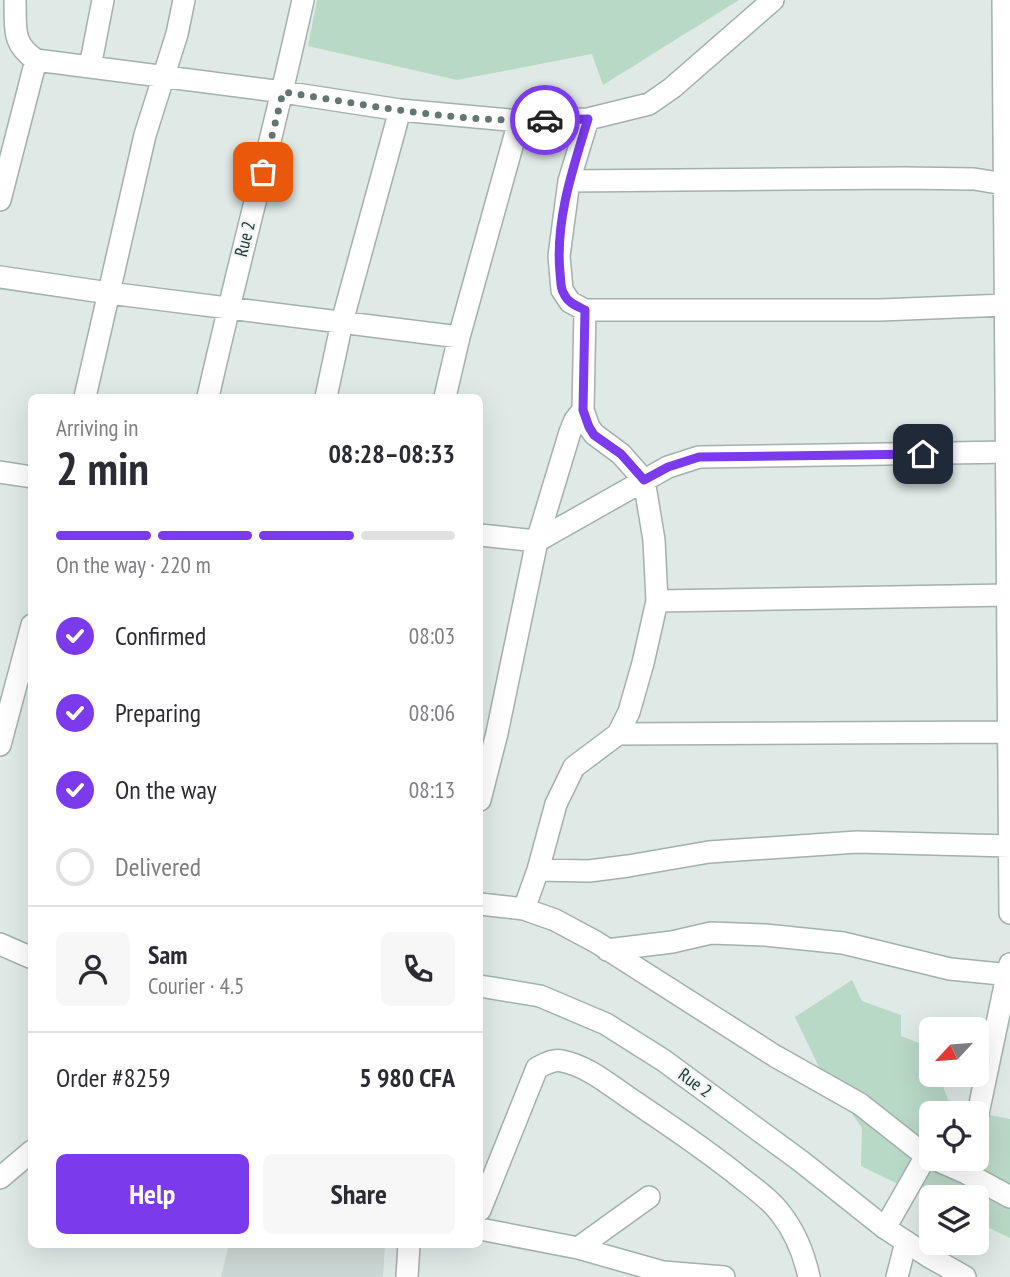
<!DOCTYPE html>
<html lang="en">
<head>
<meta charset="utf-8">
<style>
	body { margin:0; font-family:"PT Sans Narrow",sans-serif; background:#f7f7f7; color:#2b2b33; height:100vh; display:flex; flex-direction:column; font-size:26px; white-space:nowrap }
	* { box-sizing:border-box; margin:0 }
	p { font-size:23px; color:#7c7c81 }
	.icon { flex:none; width:38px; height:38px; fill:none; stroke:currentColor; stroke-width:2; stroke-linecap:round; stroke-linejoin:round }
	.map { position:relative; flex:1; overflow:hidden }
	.drawer { position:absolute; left:28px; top:394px; width:455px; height:854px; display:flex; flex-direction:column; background:#fff; border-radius:10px; box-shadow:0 7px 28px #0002 }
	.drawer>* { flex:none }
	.needle { width:46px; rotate:244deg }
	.tools { position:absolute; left:919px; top:1017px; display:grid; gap:14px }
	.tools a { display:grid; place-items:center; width:70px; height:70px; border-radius:10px; background:#fff; box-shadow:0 7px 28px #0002; font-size:35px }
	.pin { position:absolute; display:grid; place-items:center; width:60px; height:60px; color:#fff; margin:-30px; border-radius:14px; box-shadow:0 4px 10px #0006 }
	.courier { position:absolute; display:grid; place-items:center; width:70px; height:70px; margin:-35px; border:5px solid #7c3aed; border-radius:50%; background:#fff; color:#222; box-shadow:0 2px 9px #0007 }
	.headline em { font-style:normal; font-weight:800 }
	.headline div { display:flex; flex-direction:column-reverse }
	.headline { display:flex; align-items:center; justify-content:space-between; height:119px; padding:0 28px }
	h1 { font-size:46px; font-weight:800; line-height:52px }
	.bar { display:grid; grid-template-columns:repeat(4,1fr); gap:10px 7px; align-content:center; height:84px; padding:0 28px }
	.bar i { height:9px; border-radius:5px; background:#e1e1e2 }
	.bar .current { background:#7c3aed }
	.bar p { grid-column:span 4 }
	.line { display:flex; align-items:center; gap:18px; padding:0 28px; border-top:2px solid #e1e1e2 }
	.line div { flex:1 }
	.round { display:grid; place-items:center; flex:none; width:74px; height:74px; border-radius:10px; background:#f7f7f7 }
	ol { padding:0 28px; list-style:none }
	li { display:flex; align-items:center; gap:21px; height:77px }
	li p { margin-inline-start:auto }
	li .icon { padding:7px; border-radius:50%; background:#7c3aed; color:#fff; stroke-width:4 }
	li:last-child { color:#7c7c81 }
	li i { width:38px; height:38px; border:4px solid #e1e1e2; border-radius:50% }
	.cta { display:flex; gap:14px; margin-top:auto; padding:14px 28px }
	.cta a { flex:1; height:80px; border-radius:10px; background:#7c3aed; color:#fff; font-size:28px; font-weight:800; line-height:80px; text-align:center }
	.cta a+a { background:#f7f7f7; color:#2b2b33 }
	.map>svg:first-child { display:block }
</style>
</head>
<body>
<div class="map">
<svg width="1010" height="1277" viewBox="0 0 1010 1277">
	<rect width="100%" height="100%" fill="#dfe9e6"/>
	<!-- built -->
	<path fill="#cdd9d6" d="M229,1244h156l-2,33h-162z"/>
	<!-- green -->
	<path fill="#b9d9c7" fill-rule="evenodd" d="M317,0h422l-136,85 -11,-31 -135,26 -149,-34z
		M852,980l10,21 39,14v21l30,12v26l8,1 9,25 46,16 16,3v119l-33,-16 -1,-25h-45v3l-70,-34 1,-38 -43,-61 -24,-50zM931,1113h45v45h-45z"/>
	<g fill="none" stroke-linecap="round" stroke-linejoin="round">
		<defs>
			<path id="street" d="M15,0c1,28 -4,43 21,60l247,32 117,18 119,11 69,-2 61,-15 23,-16 101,-88
				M1003,0l7,913
				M90,67l13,-67
				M588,119l-19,62 -10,75 3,34 8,12 15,8h295l126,-5
				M569,181l335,-3 70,1 36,6
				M0,200l36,-140
				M0,277l109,16 350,44
				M85,397l60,-262 32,-101 7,-34
				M208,397c30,-133 66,-264 95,-397
				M326,397l16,-75 58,-212
				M445,397l14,-60 60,-216
				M0,472l32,5
				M480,535l57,6 131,-74 31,-10 311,-5
				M657,601l351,-6
				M618,734l392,-2
				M0,745l32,-120
				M480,800l17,-67 40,-192 33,-109 5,-12 8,-10
				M538,870l51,1 39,-5 81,-14 148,-10 153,4
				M480,904l44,5 14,-39 18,-66 18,-37 44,-33 11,-22 14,-49 14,-62 -3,-61 -10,-60 -23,-26 -27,-20 -5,-7 -6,-17 2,-100
				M524,909l31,11 41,22 179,114 85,48 66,52 -41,72
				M0,944l32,14
				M607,950l65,-8 39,-9 54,2 78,8 107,26 51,5 7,-3 2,-7
				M976,1123l32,-152
				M932,1158l34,15 44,24
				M480,1210l57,-142c8,-4 16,-9 25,-7 26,5 49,25 70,39 37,25 75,50 109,78 14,11 30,22 40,36 14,18 23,40 28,63
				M480,1229l98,19 85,24 61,5
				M578,1248l71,-51
				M407,1277l2,-33
				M897,1277l9,-35"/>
			<path id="secondary" d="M480,986l60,10 66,28 57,36 139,102 83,66 43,28 37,21
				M0,1178l32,-27"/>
		</defs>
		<!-- street casing -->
		<use href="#street" stroke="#a2b0ae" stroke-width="24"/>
		<!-- secondary casing -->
		<use href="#secondary" stroke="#9fb4b0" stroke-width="24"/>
		<!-- street -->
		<use href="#street" stroke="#fff" stroke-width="21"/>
		<!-- secondary -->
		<use href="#secondary" stroke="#fff" stroke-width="21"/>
	</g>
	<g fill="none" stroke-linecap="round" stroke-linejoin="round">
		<!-- done -->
		<path stroke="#647674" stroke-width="7" stroke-dasharray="0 12.6" d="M263,172l20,-80c86,13 174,31 262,28"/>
		<!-- route -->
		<path stroke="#7c3aed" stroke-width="9" d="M545,120l43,-1c-15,49 -33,101 -28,154 1,7 0,15 4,21 4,9 13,12 21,16l-2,100 6,17 5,8 27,19 23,26 24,-13 31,-10 224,-3"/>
	</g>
	<g text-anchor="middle" stroke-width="5" stroke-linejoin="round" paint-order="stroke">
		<!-- street labels -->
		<g font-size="18" fill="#213836" stroke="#eff6f4">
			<text transform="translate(245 239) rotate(-76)" y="6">Rue 2</text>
			<text transform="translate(695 1083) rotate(36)" y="6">Rue 2</text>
		</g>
	</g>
</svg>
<div class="tools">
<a><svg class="needle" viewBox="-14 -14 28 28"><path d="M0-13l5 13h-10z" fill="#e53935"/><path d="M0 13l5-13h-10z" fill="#7c7c81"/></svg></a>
<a><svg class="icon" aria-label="locate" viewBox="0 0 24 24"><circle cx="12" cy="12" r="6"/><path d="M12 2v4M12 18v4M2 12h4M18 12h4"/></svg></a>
<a><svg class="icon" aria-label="layers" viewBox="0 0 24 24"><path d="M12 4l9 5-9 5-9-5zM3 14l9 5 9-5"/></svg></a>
</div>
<div class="pin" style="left:263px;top:172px;background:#ea580c"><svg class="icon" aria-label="bag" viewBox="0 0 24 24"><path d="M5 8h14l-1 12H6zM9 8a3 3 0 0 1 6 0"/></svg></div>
<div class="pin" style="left:923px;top:454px;background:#1f2937"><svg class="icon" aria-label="home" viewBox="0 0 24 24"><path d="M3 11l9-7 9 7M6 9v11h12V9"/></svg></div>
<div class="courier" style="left:545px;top:120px"><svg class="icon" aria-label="car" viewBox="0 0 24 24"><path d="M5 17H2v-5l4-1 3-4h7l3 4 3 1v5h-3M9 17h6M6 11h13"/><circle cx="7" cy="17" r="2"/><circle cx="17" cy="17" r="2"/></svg></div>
<section class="drawer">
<div class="headline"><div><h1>2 min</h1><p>Arriving in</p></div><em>08:28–08:33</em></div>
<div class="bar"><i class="current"></i><i class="current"></i><i class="current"></i><i></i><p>On the way · 220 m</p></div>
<ol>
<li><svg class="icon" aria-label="check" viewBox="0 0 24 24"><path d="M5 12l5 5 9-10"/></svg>Confirmed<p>08:03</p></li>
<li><svg class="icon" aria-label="check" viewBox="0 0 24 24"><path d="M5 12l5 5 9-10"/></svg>Preparing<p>08:06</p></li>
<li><svg class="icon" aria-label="check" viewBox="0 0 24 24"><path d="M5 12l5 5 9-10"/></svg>On the way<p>08:13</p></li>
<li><i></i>Delivered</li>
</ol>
<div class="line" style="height:126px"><a class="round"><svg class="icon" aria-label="person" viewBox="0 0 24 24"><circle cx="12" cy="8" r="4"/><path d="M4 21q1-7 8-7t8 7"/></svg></a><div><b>Sam</b><p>Courier · 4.5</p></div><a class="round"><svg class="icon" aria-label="phone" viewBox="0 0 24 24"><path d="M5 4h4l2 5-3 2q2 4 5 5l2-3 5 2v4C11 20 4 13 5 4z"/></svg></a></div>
<div class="line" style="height:91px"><div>Order #8259</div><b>5 980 CFA</b></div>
<div class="cta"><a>Help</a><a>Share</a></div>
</section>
</div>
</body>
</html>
